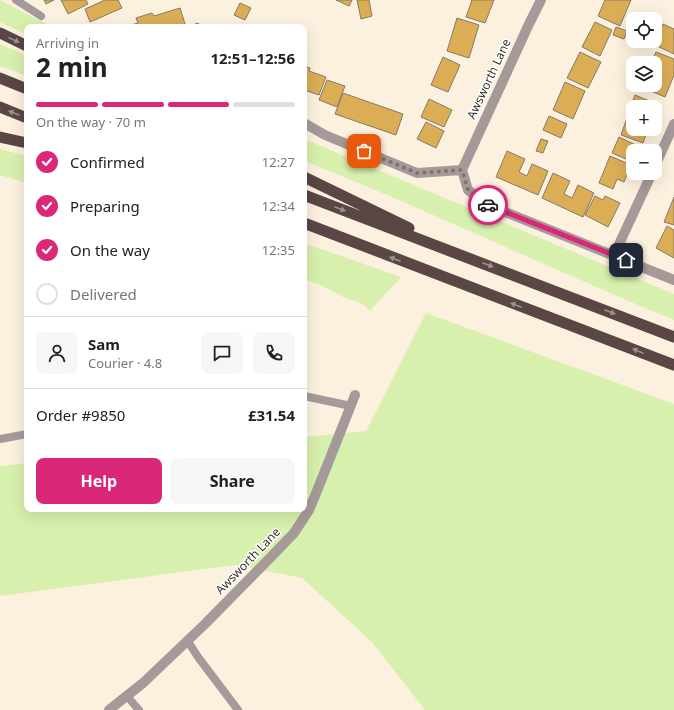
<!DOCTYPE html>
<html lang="en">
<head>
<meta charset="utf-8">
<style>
	body { margin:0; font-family:"Noto Sans",sans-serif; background:#f6f6f6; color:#222; height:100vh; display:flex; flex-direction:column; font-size:15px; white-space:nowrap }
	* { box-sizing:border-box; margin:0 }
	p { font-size:13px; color:#767676 }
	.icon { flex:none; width:22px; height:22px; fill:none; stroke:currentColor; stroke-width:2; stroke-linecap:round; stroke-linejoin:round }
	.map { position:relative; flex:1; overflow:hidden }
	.side { position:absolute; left:24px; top:24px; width:283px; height:488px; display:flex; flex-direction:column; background:#fff; border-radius:8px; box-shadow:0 4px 16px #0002 }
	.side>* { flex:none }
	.buttons { position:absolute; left:626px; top:12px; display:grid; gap:8px }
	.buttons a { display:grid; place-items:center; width:36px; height:36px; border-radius:8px; background:#fff; box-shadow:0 4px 16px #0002; font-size:20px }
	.pin { position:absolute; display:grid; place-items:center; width:34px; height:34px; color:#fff; margin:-17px; border-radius:8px; box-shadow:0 2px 6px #0006 }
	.courier { position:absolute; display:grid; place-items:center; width:40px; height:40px; margin:-20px; border:3px solid #db2777; border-radius:50%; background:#fff; color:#222; box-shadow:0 1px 5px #0007 }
	.summary em { font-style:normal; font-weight:700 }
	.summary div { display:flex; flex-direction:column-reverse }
	.summary { display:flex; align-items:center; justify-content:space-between; height:68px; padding:0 12px }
	h1 { font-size:26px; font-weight:700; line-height:30px }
	.bar { display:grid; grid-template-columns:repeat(4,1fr); gap:6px 4px; align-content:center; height:48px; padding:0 12px }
	.bar i { height:5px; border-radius:3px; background:#e0e0e0 }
	.bar .active { background:#db2777 }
	.bar p { grid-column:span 4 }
	.line { display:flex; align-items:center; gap:10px; padding:0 12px; border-top:1px solid #e0e0e0 }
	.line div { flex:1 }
	.round { display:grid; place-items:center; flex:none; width:42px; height:42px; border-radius:8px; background:#f6f6f6 }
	ol { padding:0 12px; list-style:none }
	li { display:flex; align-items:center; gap:12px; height:44px }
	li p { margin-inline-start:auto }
	li .icon { padding:4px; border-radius:50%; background:#db2777; color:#fff; stroke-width:4 }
	li:last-child { color:#767676 }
	li i { width:22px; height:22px; border:2px solid #e0e0e0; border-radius:50% }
	.button { display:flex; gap:8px; margin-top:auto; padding:8px 12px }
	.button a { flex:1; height:46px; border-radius:8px; background:#db2777; color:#fff; font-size:16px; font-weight:700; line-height:46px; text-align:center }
	.button a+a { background:#f6f6f6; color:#222 }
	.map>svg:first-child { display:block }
</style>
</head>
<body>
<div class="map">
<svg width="674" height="710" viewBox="0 0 674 710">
	<rect width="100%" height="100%" fill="#fcf1de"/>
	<!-- green -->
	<path fill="#d8f0ae" d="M0,0l52,27h-25v8l-27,-13z
		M0,44l27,12v20l-27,-10z
		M304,139l370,155v26c-124,-51 -245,-110 -370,-159z
		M0,149l27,7v27l-27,-8z
		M304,243l97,34 -31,34 -7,-7 -20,-7 -20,-11 -19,-7z
		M426,313l248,91v306h-249l-53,-68 -70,-64 -67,-13 -235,31v-130l27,-3v46h277v-72l62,-6z"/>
	<!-- building -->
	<path fill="#dbae56" stroke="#847a69" d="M44,0h10l-8,4z
		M61,0h25l2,4 -20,10z
		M105,0h13l4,8 -32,14 -5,-13z
		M336,0h16l-3,6z
		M357,0h12l3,16 -11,3z
		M472,0h22l-9,23 -19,-6z
		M605,0h26l-11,26 -22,-10z
		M240,3l11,5 -6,12 -11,-5z
		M180,8l6,19h-61l13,-4 -2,-5 16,-5 2,3z
		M457,18l22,7 -10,33 -22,-7z
		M595,22l17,8 -12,26 -18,-9z
		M196,23l11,4h-12z
		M663,24l11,5v25l-21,-10z
		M616,27l11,4 -3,8 -11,-4z
		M580,52l21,10 -13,26 -21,-10z
		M656,52l18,7v16l-9,22 -28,-12h18v-22h-4z
		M443,57l17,8 -12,27 -17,-7z
		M304,66l6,2 -1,3 17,6 -7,18 -15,-5z
		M327,80l18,6 -8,21 -18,-7z
		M565,82l20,9 -12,28 -20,-9z
		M343,93l60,21 -7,21 -61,-21z
		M635,95l24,10 -4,11v-9h-22v8l-5,-2z
		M429,99l23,11 -8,17 -23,-10z
		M549,116l18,8 -6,14 -18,-8z
		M627,118l6,3v8h15l-5,14 -22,-8z
		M426,122l18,9 -8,17 -19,-9z
		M619,137l21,10 -2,4h-5v11l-21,-9z
		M541,139l7,2 -5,12 -7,-2z
		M507,151l18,8 -6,13 8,4 5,-12 16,7 -10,24 -42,-18z
		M610,156l21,9 -7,17 -7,-3 -4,10 -14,-6z
		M553,173l17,8 -6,13 8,4 6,-13 16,8 -11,24 -41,-19z
		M595,196l8,4 2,-4 15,7 -12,24 -23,-12z
		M674,197v28l-10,-3z
		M667,226l7,4v28l-18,-10z"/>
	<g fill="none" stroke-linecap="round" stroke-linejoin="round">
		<!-- service -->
		<path stroke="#a59a99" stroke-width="8" d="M16,0l25,16
			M304,396l47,10
			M0,439l27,-5
			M187,640l11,17 40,53
			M127,696l12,14"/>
		<!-- minor -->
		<path stroke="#a59a99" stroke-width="10" d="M304,123l21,12 92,38 45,-3
			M655,166l19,-42
			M462,170l6,20 20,15 186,75
			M462,170l67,-146 12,-24
			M614,255l38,-82
			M109,710l34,-27 62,-59 63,-64 26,-27 15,-23 8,-19 38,-96"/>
		<!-- trunk -->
		<path stroke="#5a4644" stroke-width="11" d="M0,33l27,13
			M0,78l27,11
			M0,107l27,11
			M0,137l27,6
			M304,177l105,51
			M304,195l370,142
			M304,223l370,142"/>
	</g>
	<!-- one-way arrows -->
	<defs><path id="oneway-solid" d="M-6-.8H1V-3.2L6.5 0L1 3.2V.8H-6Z"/></defs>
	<g fill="#9c908f">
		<use href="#oneway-solid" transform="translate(14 40) rotate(25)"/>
		<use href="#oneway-solid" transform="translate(14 113) rotate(-159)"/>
		<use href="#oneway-solid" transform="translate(340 209) rotate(21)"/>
		<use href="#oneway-solid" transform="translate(395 259) rotate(-159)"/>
		<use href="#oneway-solid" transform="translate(488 265) rotate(21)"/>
		<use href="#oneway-solid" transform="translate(516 305) rotate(-159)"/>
		<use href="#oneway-solid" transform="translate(610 312) rotate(21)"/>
		<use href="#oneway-solid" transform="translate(638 351) rotate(-158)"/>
	</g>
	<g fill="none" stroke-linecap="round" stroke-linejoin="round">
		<!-- done -->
		<path stroke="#7a7468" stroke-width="4" stroke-dasharray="0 7.2" d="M364,151l53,22 45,-3 6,20 20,15"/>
		<!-- route -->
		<path stroke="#db2777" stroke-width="5" d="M488,205l138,55"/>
	</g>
	<g text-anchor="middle" stroke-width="3" stroke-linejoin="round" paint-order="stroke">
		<!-- street labels -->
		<g font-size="12" fill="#343028" stroke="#fff">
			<text transform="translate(489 79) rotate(-65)" y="4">Awsworth Lane</text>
			<text transform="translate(248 561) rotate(-46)" y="4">Awsworth Lane</text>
		</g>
	</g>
</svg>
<div class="buttons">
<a><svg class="icon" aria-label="locate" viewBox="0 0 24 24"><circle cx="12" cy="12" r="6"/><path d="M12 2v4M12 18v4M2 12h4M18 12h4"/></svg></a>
<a><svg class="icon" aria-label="layers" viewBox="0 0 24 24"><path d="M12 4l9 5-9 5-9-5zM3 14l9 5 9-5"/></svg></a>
<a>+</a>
<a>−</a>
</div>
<div class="pin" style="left:364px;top:151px;background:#ea580c"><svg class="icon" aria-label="bag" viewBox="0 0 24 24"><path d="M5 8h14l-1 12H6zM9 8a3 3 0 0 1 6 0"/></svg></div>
<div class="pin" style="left:626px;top:260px;background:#1f2937"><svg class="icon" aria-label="home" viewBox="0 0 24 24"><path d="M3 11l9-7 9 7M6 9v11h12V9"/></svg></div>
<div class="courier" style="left:488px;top:205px"><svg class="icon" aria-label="car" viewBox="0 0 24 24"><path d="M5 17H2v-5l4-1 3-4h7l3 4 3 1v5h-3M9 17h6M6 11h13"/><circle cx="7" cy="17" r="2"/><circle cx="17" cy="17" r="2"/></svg></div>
<section class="side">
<div class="summary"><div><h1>2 min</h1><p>Arriving in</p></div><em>12:51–12:56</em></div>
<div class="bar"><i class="active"></i><i class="active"></i><i class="active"></i><i></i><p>On the way · 70 m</p></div>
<ol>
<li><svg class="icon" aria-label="check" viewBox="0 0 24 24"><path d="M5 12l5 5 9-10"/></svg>Confirmed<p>12:27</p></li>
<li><svg class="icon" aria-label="check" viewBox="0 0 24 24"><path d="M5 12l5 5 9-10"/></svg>Preparing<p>12:34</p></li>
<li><svg class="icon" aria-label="check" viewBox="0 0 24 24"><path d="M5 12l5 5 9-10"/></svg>On the way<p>12:35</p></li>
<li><i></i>Delivered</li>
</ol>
<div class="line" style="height:72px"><a class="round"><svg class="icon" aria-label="person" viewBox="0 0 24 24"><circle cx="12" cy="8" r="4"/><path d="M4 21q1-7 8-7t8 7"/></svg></a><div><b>Sam</b><p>Courier · 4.8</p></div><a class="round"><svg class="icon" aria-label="chat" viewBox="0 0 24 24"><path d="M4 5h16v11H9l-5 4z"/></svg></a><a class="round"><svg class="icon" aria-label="phone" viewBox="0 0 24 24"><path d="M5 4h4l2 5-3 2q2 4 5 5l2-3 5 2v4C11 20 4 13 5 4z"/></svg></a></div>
<div class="line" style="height:52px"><div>Order #9850</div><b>£31.54</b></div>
<div class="button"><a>Help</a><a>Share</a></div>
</section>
</div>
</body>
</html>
